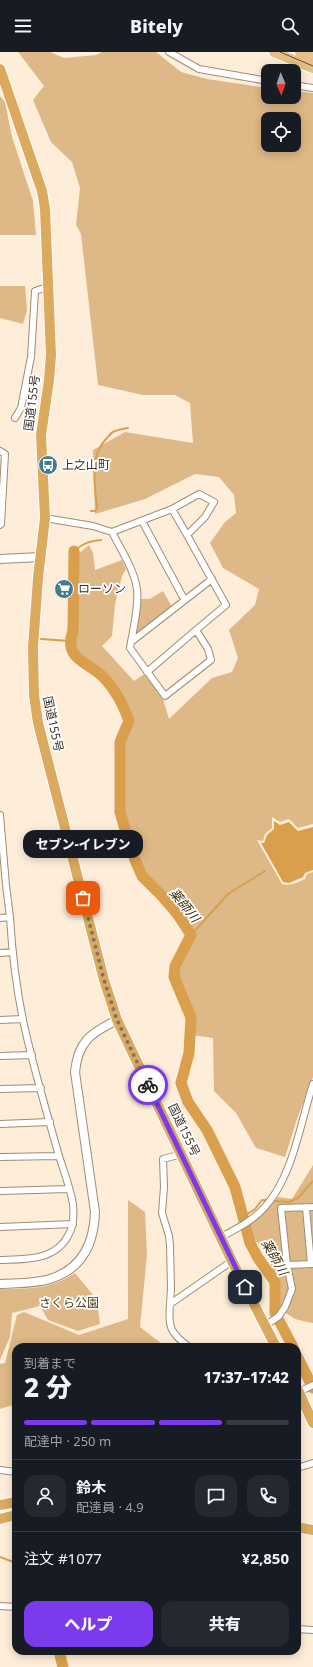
<!DOCTYPE html>
<html lang="ja">
<head>
<meta charset="utf-8">
<style>
	body { margin:0; font-family:"Noto Sans","Noto Sans JP",sans-serif; background:#242831; color:#f1f3f6; height:100vh; display:flex; flex-direction:column; font-size:15px; white-space:nowrap }
	* { box-sizing:border-box; margin:0 }
	p { font-size:13px; color:#9ea1a6 }
	.icon { flex:none; width:22px; height:22px; fill:none; stroke:currentColor; stroke-width:2; stroke-linecap:round; stroke-linejoin:round }
	.map { position:relative; flex:1; overflow:hidden }
	.panel { position:absolute; left:12px; top:1291px; width:289px; height:312px; display:flex; flex-direction:column; background:#171b24; border-radius:12px; box-shadow:0 2px 10px #0003 }
	.panel>* { flex:none }
	.needle { width:26px; rotate:178deg }
	.tools { position:absolute; left:261px; top:12px; display:grid; gap:8px }
	.tools a { display:grid; place-items:center; width:40px; height:40px; border-radius:8px; background:#171b24; box-shadow:0 2px 10px #0003; font-size:20px }
	.pin { position:absolute; display:grid; place-items:center; width:34px; height:34px; color:#fff; margin:-17px; border-radius:8px; box-shadow:0 2px 6px #0006 }
	.courier { position:absolute; display:grid; place-items:center; width:40px; height:40px; margin:-20px; border:3px solid #7c3aed; border-radius:50%; background:#fff; color:#222; box-shadow:0 1px 5px #0007 }
	.bubble { position:absolute; height:28px; border-radius:12px; background:#171b24; box-shadow:0 2px 10px #0003; font-size:13px; font-weight:800; line-height:28px; text-align:center }
	.headline em { font-style:normal; font-weight:800 }
	.headline div { display:flex; flex-direction:column-reverse }
	.headline { display:flex; align-items:center; justify-content:space-between; height:68px; padding:0 12px }
	h1 { font-size:26px; font-weight:800; line-height:30px }
	.bar { display:grid; grid-template-columns:repeat(4,1fr); gap:6px 4px; align-content:center; height:48px; padding:0 12px }
	.bar i { height:5px; border-radius:3px; background:#363941 }
	.bar .selected { background:#7c3aed }
	.bar p { grid-column:span 4 }
	.line { display:flex; align-items:center; gap:10px; padding:0 12px; border-top:1px solid #363941 }
	.line div { flex:1 }
	.round { display:grid; place-items:center; flex:none; width:42px; height:42px; border-radius:12px; background:#242831 }
	.cta { display:flex; gap:8px; margin-top:auto; padding:8px 12px }
	.cta a { flex:1; height:46px; border-radius:12px; background:#7c3aed; color:#fff; font-size:16px; font-weight:800; line-height:46px; text-align:center }
	.cta a+a { background:#242831; color:#f1f3f6 }
	header { display:flex; justify-content:space-between; align-items:center; height:52px; padding:0 12px; background:#171b24; font-size:18px; font-weight:800 }
	.map>svg:first-child { display:block }
</style>
</head>
<body>
<header><svg class="icon" aria-label="menu" viewBox="0 0 24 24"><path d="M4 6h16M4 12h16M4 18h16"/></svg>Bitely<svg class="icon" aria-label="search" viewBox="0 0 24 24"><circle cx="10" cy="10" r="6"/><path d="M15 15l6 6"/></svg></header>
<div class="map">
<svg width="313" height="1615" viewBox="0 0 313 1615">
	<rect width="100%" height="100%" fill="#feeed9"/>
	<!-- green -->
	<path fill="#deb886" fill-rule="evenodd" d="M18,0h32l14,6 32,-3 6,-3h54l25,20 26,7 61,9v9h26v-6l19,2v731l-15,4 -9,-9 -9,3 -8,-5v11l-7,6 -2,7 -6,-1 25,44c9,2 15,-1 23,-5l2,-5 6,-2v205l-16,42 -12,38 -29,-9 -20,-35 -22,-22 -1,-53 -28,-4 1,-14 -15,-36 22,-49 -11,-21 -35,-36 -9,-17 -14,-48 -1,-16 -1,-53 9,-22 -6,-19 -22,-30 -27,-19 -11,-16 4,-14 7,-9 1,-60 12,-10 4,8 2,17 27,-10 4,9 -4,7 -7,28 -3,32 -10,10 32,35 9,-6h4l17,27 5,17 43,-41 20,-6 6,-14 -9,-28 26,-25 4,-16 -36,-21 -13,-25 15,-21 11,-9 -2,-18 -15,-18 -24,-3 -50,25 -50,15 -2,-64 32,-18 68,11 -3,-40 -15,-8h-32l-45,-10 -17,-151 -5,-9 4,-37 -8,-26 -21,-20 -18,-42 11,-14zM268,67h26v26h-26z
		M0,44l5,6 7,35 21,64 3,34h-36z
		M0,234h25l2,24 -4,14 -23,-6z
		M163,539l9,16 -33,27 -4,-3 3,-32h12z
		M313,1113v158h-1l-17,-4 -17,-11 -1,-24 -10,-32 -24,-23 18,-14 17,-18 14,2z
		M128,1148l17,12 2,42 -7,73 26,20h-150v57l-16,5v-45l5,-1 12,-48 7,-3 55,23 49,-16z
		M75,1221l22,27 3,24 -22,7 -30,-11 -8,-14 -28,7 -2,24 -10,23v-71c27,0 52,0 75,-16z"/>
	<!-- water -->
	<path fill="#d99f4c" d="M274,769l6,4 9,-3 9,9 15,-4v43l-8,3 -2,4 -14,6 -6,-1 -22,-39h3l3,-8 7,-6z"/>
	<g fill="none" stroke-linecap="round" stroke-linejoin="round">
		<!-- stream -->
		<path stroke="#d99f4c" stroke-width="2" d="M91,459h4l2,-3c-2,-23 -8,-51 9,-69 2,-2 5,-6 7,-7 4,-2 11,-3 15,-4
			M74,499c9,-8 16,-10 27,-11
			M41,587l29,2
			M191,883l37,-41 37,-23
			M243,1165l12,-8 7,-9 27,2 9,-4 15,-17
			M0,1505l16,6"/>
		<!-- river -->
		<path stroke="#d99f4c" stroke-width="11" d="M74,499l-1,81c-11,28 19,31 33,48 11,12 18,27 23,41l-9,21v70l4,14 11,34 7,16 19,19 17,20 13,20 -16,31 -1,11 17,40 -2,36 -8,30 7,19 19,28 28,57 15,56 8,15 17,24v31l18,34
			M297,1304l16,32
			M59,1599l4,16"/>
		<defs>
			<path id="minor" d="M169,0l30,17 69,12
				M294,33l19,3
				M15,366l6,-10 10,-51 4,-66 12,-4
				M0,399l5,3 -4,70 -1,1
				M172,457l15,26
				M45,466l48,8 19,6 60,-23 27,-15 15,8 -9,15 -18,18 39,70 -30,25 12,19 3,11 -46,36 -35,-48c3,-19 9,-40 7,-59 -3,-20 -16,-39 -25,-57
				M142,469l42,78
				M131,590l81,-63
				M147,620l49,-42
				M0,763l6,70 4,32
				M0,866l10,-1c2,35 6,69 13,103 9,43 22,86 34,129 5,18 13,37 16,55 1,11 1,21 -4,30 -13,27 -43,25 -69,26
				M0,901l13,-1
				M0,968l23,-1
				M0,1004l32,-1
				M0,1037l41,-1
				M0,1072l50,-2
				M0,1105l59,-1
				M0,1139l69,-2
				M306,1156l5,56
				M0,1175l73,-3
				M221,1185c15,-8 31,-16 43,-29 29,-31 36,-84 49,-124
				M287,1213l26,-1
				M170,1252l1,-16 -1,-43 -1,-9 -7,-23 2,-26 -1,-28 19,-5
				M265,1274l14,-10 6,-9 7,-18 -5,-24 -6,-57 32,-1
				M189,1295c-19,-14 -21,-20 -19,-43l62,-43
				M299,1340l14,-7
				M297,1416l16,-5
				M0,1418l16,2
				M0,1554l16,1
				M297,1577l16,1"/>
			<path id="tertiary" d="M0,507l40,-2
				M0,1232c16,-1 34,0 50,-5 32,-10 44,-35 45,-67l-20,-140c3,-31 16,-39 42,-52"/>
			<path id="primary" d="M274,0l39,16
				M300,0l13,6"/>
			<path id="trunk" d="M0,17l42,122 3,18 6,146 -2,25 -8,55 4,83 -7,60 -5,69 1,48 4,28 66,257 13,40 115,241 44,86
				M297,1336l16,35
				M0,1453l16,-3
				M0,1467l16,-4
				M297,1475l16,3"/>
		</defs>
		<!-- minor casing -->
		<use href="#minor" stroke="#9f8d75" stroke-width="8"/>
		<!-- tertiary casing -->
		<use href="#tertiary" stroke="#9f8d75" stroke-width="10"/>
		<!-- primary casing -->
		<use href="#primary" stroke="#fff" stroke-width="12"/>
		<!-- trunk casing -->
		<use href="#trunk" stroke="#fff" stroke-width="12"/>
		<!-- minor -->
		<use href="#minor" stroke="#fff" stroke-width="6"/>
		<!-- tertiary -->
		<use href="#tertiary" stroke="#fff" stroke-width="8"/>
		<!-- primary -->
		<use href="#primary" stroke="#e5bf86" stroke-width="10"/>
		<!-- trunk -->
		<use href="#trunk" stroke="#dcaa5e" stroke-width="10"/>
		<!-- tram -->
		<path stroke="#5a5146" stroke-width="1" d="M280,0l33,14"/>
	</g>
	<g fill="none" stroke-linecap="round" stroke-linejoin="round">
		<!-- done -->
		<path stroke="#7e7366" stroke-width="4" stroke-dasharray="0 7.2" d="M83,846l21,82 13,40 31,65"/>
		<!-- route -->
		<path stroke="#7c3aed" stroke-width="5" d="M148,1033l97,202"/>
	</g>
	<!-- icons -->
	<defs>
		<symbol id="bus-disc" viewBox="-11 -11 22 22"><circle r="9.5" fill="#3f7d93" stroke="#fff"/><path d="M-5-6H5V4H4V6H2V4H-2V6H-4V4H-5ZM-3.5-4V0h7V-4ZM-3.5 1.2v1.5H-2V1.2ZM2 1.2v1.5H3.5V1.2Z" fill="#fff"/></symbol>
		<symbol id="supermarket-disc" viewBox="-11 -11 22 22"><circle r="9.5" fill="#3f7d93" stroke="#fff"/><path d="M-6-5.5h2.5l.6 2H6L4.5 2H-2.5L-4.4-4H-6ZM-1.5 3.2a1.3 1.3 0 1 0 .1 0ZM3 3.2a1.3 1.3 0 1 0 .1 0Z" fill="#fff"/></symbol>
	</defs>
	<g fill-rule="evenodd">
		<use href="#bus-disc" x="37" y="402" width="22" height="22"/>
		<use href="#supermarket-disc" x="53" y="526" width="22" height="22"/>
	</g>
	<g text-anchor="middle" stroke-width="3.5" stroke-linejoin="round" paint-order="stroke">
		<!-- street labels -->
		<g font-size="12" fill="#393128" stroke="#fff">
			<text transform="translate(32 351) rotate(-83)" y="4">国道155号</text>
			<text transform="translate(53 672) rotate(78)" y="4">国道155号</text>
			<text transform="translate(184 1078) rotate(64)" y="4">国道155号</text>
		</g>
		<!-- poi labels -->
		<g font-size="12" fill="#393128" stroke="#fff" text-anchor="start">
			<text x="62" y="417">上之山町</text>
			<text x="78" y="541">ローソン</text>
		</g>
		<!-- park labels -->
		<g font-size="12" fill="#4e3613" stroke="#fff">
			<text x="69" y="1255">さくら公園</text>
		</g>
		<!-- water labels -->
		<g font-size="13" font-style="italic" fill="#412a05" stroke="#fff">
			<text transform="translate(185 853) rotate(51)" y="5">薬師川</text>
			<text transform="translate(275 1205) rotate(60)" y="5">薬師川</text>
		</g>
	</g>
</svg>
<div class="tools">
<a><svg class="needle" viewBox="-14 -14 28 28"><path d="M0-13l5 13h-10z" fill="#e53935"/><path d="M0 13l5-13h-10z" fill="#9ea1a6"/></svg></a>
<a><svg class="icon" aria-label="locate" viewBox="0 0 24 24"><circle cx="12" cy="12" r="6"/><path d="M12 2v4M12 18v4M2 12h4M18 12h4"/></svg></a>
</div>
<div class="pin" style="left:83px;top:846px;background:#ea580c"><svg class="icon" aria-label="bag" viewBox="0 0 24 24"><path d="M5 8h14l-1 12H6zM9 8a3 3 0 0 1 6 0"/></svg></div>
<div class="pin" style="left:245px;top:1235px;background:#1f2937"><svg class="icon" aria-label="home" viewBox="0 0 24 24"><path d="M3 11l9-7 9 7M6 9v11h12V9"/></svg></div>
<div class="courier" style="left:148px;top:1033px"><svg class="icon" aria-label="bike" viewBox="0 0 24 24"><circle cx="6" cy="16" r="4"/><circle cx="18" cy="16" r="4"/><path d="M6 16l4-8h5l3 8M10 8l3 8H6M13 5h3"/></svg></div>
<div class="bubble" style="left:23px;top:778px;width:120px">セブン-イレブン</div>
<section class="panel">
<div class="headline"><div><h1>2 分</h1><p>到着まで</p></div><em>17:37–17:42</em></div>
<div class="bar"><i class="selected"></i><i class="selected"></i><i class="selected"></i><i></i><p>配達中 · 250 m</p></div>
<div class="line" style="height:72px"><a class="round"><svg class="icon" aria-label="person" viewBox="0 0 24 24"><circle cx="12" cy="8" r="4"/><path d="M4 21q1-7 8-7t8 7"/></svg></a><div><b>鈴木</b><p>配達員 · 4.9</p></div><a class="round"><svg class="icon" aria-label="chat" viewBox="0 0 24 24"><path d="M4 5h16v11H9l-5 4z"/></svg></a><a class="round"><svg class="icon" aria-label="phone" viewBox="0 0 24 24"><path d="M5 4h4l2 5-3 2q2 4 5 5l2-3 5 2v4C11 20 4 13 5 4z"/></svg></a></div>
<div class="line" style="height:52px"><div>注文 #1077</div><b>¥2,850</b></div>
<div class="cta"><a>ヘルプ</a><a>共有</a></div>
</section>
</div>
</body>
</html>
